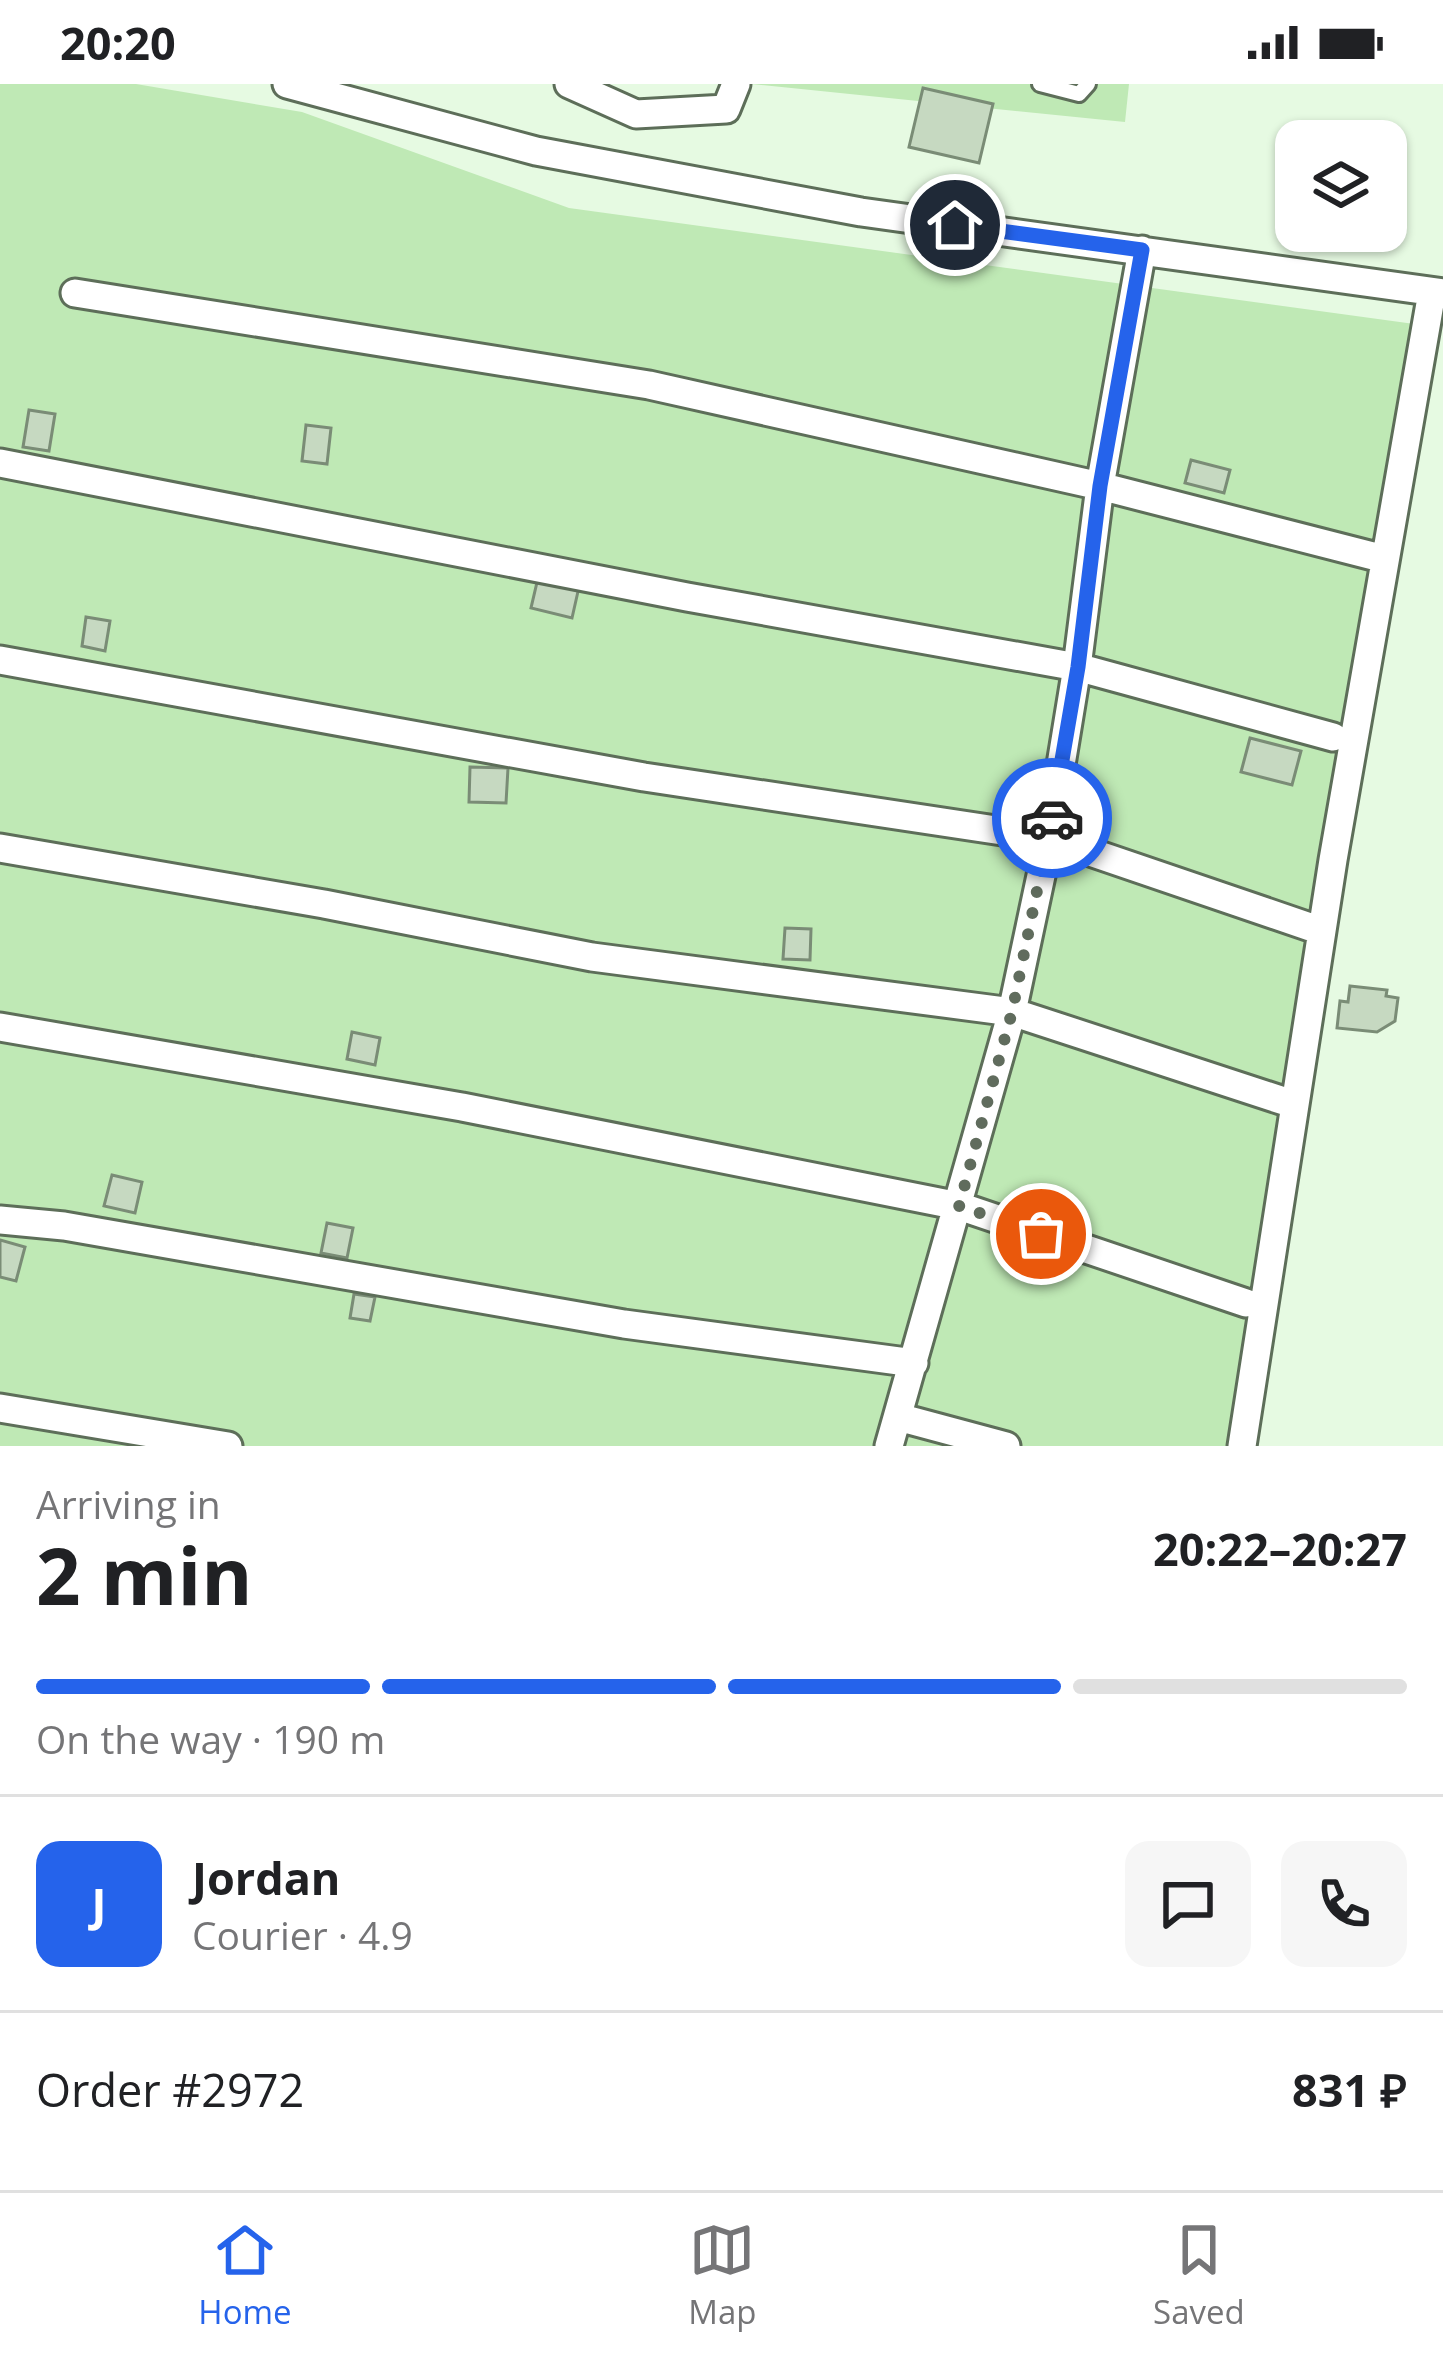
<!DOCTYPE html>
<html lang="en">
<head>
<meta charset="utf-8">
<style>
	body { margin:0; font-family:"Open Sans",sans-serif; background:#f6f6f6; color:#202124; height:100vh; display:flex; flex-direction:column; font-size:45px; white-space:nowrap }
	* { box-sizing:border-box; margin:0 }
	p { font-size:39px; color:#757577 }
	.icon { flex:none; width:66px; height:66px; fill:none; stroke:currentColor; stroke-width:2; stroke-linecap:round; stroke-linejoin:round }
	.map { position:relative; height:1362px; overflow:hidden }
	.details { display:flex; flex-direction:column; background:#fff; flex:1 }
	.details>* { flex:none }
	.controls { position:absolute; left:1275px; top:36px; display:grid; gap:24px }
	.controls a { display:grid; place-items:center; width:132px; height:132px; border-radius:24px; background:#fff; box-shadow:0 3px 9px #0004; font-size:60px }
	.pin { position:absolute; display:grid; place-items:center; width:102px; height:102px; color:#fff; margin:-51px; border:6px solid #fff; border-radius:50%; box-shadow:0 3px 12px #0007 }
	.courier { position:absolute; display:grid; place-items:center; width:120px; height:120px; margin:-60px; border:9px solid #2563eb; border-radius:50%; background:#fff; color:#222; box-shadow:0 3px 15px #0007 }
	.headline em { font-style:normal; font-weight:700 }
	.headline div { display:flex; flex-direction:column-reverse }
	.headline { display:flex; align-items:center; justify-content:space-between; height:204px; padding:0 36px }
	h1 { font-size:78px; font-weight:700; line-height:90px }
	.bar { display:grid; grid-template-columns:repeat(4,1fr); gap:18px 12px; align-content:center; height:144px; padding:0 36px }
	.bar i { height:15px; border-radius:9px; background:#e0e0e0 }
	.bar .current { background:#2563eb }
	.bar p { grid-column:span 4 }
	.line { display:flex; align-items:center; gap:30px; padding:0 36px; border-top:3px solid #e0e0e0 }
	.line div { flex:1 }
	.round { display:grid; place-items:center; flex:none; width:126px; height:126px; border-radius:24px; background:#f6f6f6 }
	.status { display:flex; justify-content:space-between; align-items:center; height:84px; padding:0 60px; background:#fff; direction:ltr }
	.status svg { height:33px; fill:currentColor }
	.tabs { display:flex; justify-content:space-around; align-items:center; height:168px; border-top:3px solid #e0e0e0; background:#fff; font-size:33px; color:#757577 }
	.tabs a { display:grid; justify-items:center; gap:6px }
	.tabs .current { color:#2563eb }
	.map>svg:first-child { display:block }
</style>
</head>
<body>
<div class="status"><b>20:20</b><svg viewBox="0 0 49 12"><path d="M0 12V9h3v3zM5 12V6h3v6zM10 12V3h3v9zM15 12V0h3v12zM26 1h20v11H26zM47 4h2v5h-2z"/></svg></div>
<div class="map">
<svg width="1443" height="1362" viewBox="0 0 1443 1362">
	<rect width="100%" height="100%" fill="#e6fae2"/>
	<!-- green -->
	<path fill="#bfe9b5" d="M0,0h136l166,28 267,96 860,118 -185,1120h-1244z
		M751,0h378l-4,38z"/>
	<!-- building -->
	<path fill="#c6d9c1" stroke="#7a8c76" stroke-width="3" d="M923,4l70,16 -14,59 -70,-16z
		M29,326l26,4 -6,37 -26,-4z
		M306,341l25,3 -4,36 -25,-3z
		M1191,376l39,10 -6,23 -39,-10z
		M538,494l41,9 -7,31 -41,-10z
		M86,533l24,4 -5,30 -23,-5z
		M1250,654l51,13 -9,34 -51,-13z
		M470,683l38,1 -2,35 -37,-1z
		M785,844l26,1 -1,31 -27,-1z
		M1350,902l37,4 -1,6 12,2 -3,23 -18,11 -40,-4 3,-27 8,1z
		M352,948l28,6 -5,27 -28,-6z
		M112,1091l30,7 -7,31 -31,-7z
		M327,1139l26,5 -6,30 -26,-5z
		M0,1156l25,7 -9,34 -16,-4z
		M354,1210l21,3 -5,24 -20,-3z"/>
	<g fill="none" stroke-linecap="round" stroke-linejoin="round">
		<defs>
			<path id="service" d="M1040,0l39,10 9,-10"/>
			<path id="minor" d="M287,0l249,67 325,61 582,81
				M569,0l67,30 90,-5 10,-25
				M75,209l574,92 451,101 273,70
				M0,379l687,134 390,70 256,70
				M0,576l644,117 405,61 261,89
				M0,764l324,56 268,53 420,55 275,90
				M0,943l462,80 497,99 287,97
				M0,1136l64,6 560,98 290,39
				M0,1324l228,38
				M898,1333l108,29
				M889,1362l123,-434 37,-174 28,-171 23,-181 42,-236
				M1242,1362l91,-586 99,-568"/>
		</defs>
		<!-- service casing -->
		<use href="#service" stroke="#5d6e59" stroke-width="20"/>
		<!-- minor casing -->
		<use href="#minor" stroke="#5d6e59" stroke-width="33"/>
		<!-- service -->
		<use href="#service" stroke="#fff" stroke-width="14"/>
		<!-- minor -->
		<use href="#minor" stroke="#fff" stroke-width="27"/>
	</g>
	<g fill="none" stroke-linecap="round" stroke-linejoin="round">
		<!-- done -->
		<path stroke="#606c5d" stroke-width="12" stroke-dasharray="0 21.6" d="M1041,1150l-82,-28 53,-194 40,-194"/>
		<!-- route -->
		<path stroke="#2563eb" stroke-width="15" d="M955,141l187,25 -42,236 -22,181 -26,151"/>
	</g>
</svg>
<div class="controls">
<a><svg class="icon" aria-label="layers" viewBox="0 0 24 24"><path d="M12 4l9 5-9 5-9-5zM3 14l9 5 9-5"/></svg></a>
</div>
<div class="pin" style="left:1041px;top:1150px;background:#ea580c"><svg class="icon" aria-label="bag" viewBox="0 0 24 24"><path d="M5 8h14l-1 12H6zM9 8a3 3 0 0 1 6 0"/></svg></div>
<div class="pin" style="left:955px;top:141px;background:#1f2937"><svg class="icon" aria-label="home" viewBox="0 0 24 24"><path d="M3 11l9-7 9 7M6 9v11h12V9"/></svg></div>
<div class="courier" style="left:1052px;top:734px"><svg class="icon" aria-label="car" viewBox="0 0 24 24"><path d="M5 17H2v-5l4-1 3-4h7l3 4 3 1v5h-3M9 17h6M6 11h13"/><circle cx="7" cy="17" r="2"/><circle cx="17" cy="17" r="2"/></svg></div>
</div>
<section class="details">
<div class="headline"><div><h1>2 min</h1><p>Arriving in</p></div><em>20:22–20:27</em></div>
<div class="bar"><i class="current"></i><i class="current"></i><i class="current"></i><i></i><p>On the way · 190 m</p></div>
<div class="line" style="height:216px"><b class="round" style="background:#2563eb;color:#fff">J</b><div><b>Jordan</b><p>Courier · 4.9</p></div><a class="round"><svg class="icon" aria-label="chat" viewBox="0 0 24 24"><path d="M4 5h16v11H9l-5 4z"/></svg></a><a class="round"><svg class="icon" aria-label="phone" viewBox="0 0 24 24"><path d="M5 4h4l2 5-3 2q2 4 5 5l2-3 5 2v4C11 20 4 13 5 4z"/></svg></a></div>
<div class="line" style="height:156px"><div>Order #2972</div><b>831 ₽</b></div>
</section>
<nav class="tabs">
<a class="current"><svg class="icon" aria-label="home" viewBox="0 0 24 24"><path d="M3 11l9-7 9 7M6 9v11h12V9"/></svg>Home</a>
<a><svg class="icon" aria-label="map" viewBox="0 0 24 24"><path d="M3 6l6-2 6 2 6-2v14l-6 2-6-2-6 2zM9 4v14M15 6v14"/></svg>Map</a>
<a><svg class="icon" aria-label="saved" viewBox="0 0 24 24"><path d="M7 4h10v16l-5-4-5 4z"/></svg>Saved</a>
</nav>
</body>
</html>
